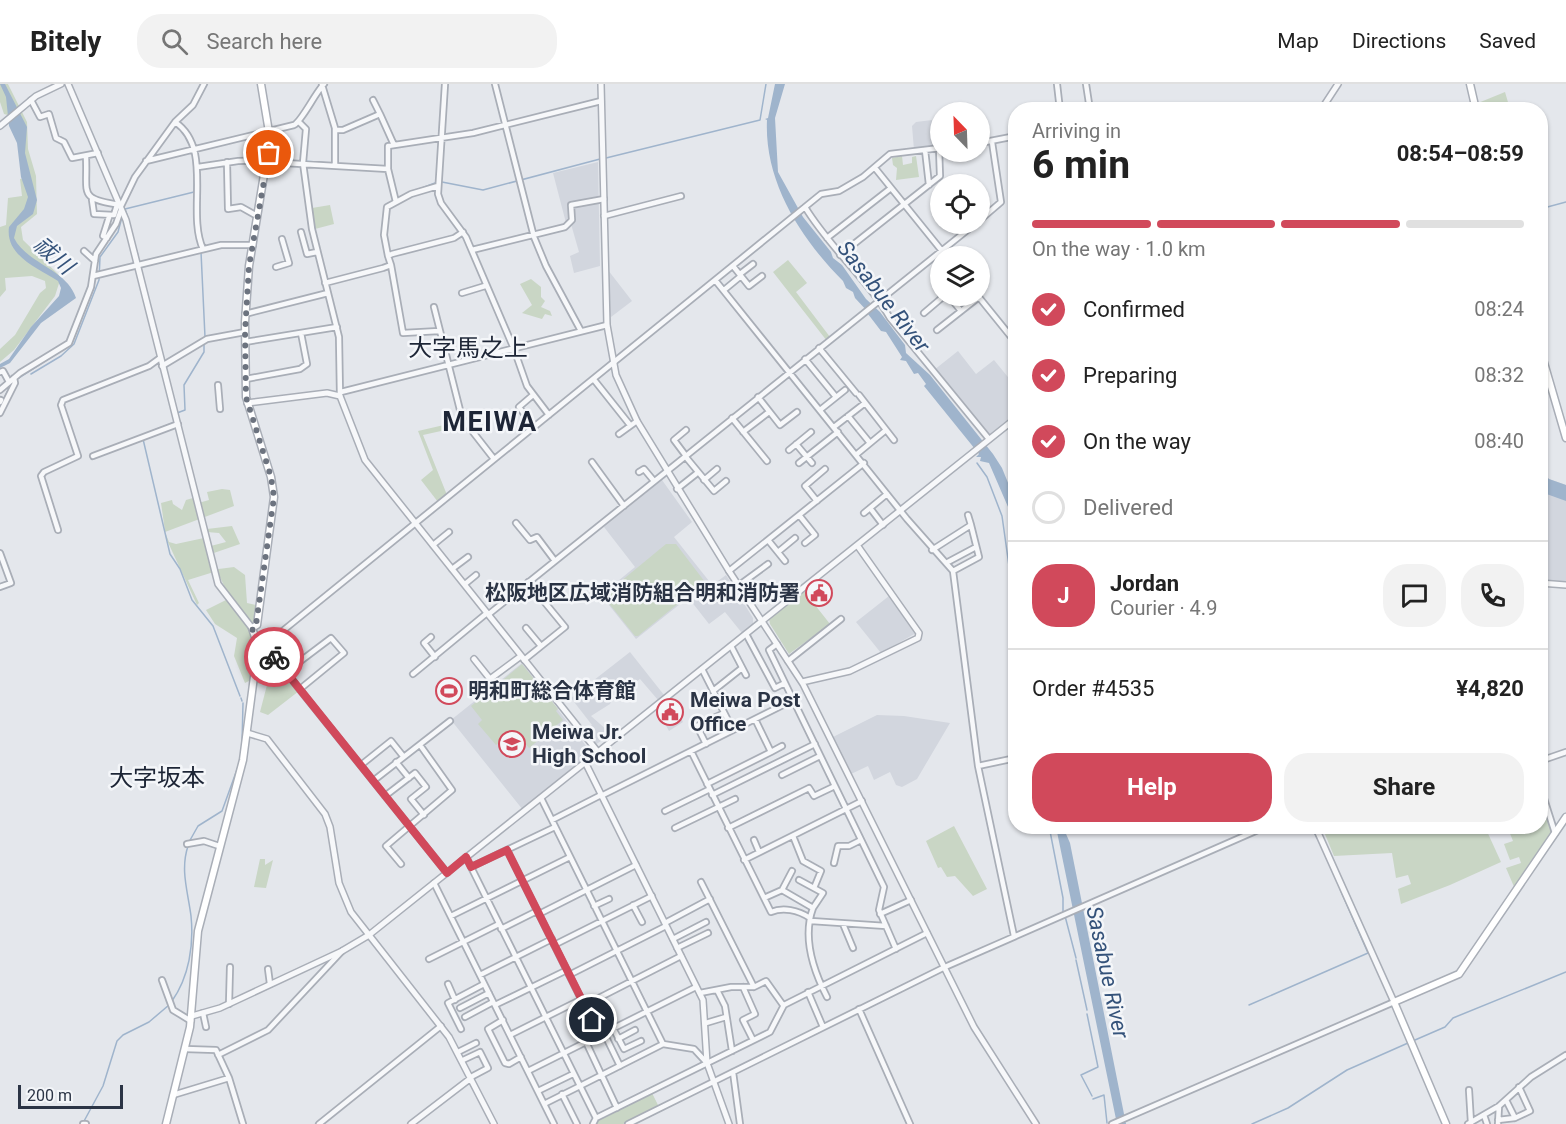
<!DOCTYPE html>
<html lang="en">
<head>
<meta charset="utf-8">
<style>
	body { margin:0; font-family:Roboto,"Noto Sans JP",sans-serif; background:#f2f2f2; color:#222; height:100vh; display:flex; flex-direction:column; font-size:22px; white-space:nowrap }
	* { box-sizing:border-box; margin:0 }
	p { font-size:20px; color:#767676 }
	.icon { flex:none; width:33px; height:33px; fill:none; stroke:currentColor; stroke-width:2; stroke-linecap:round; stroke-linejoin:round }
	.map { position:relative; flex:1; overflow:hidden }
	.details { position:absolute; left:1008px; top:18px; width:540px; height:732px; display:flex; flex-direction:column; background:#fff; border-radius:24px; box-shadow:0 2px 4px #0004 }
	.details>* { flex:none }
	.needle { width:39px; rotate:337deg }
	.buttons { position:absolute; left:930px; top:18px; display:grid; gap:12px }
	.buttons a { display:grid; place-items:center; width:60px; height:60px; border-radius:50%; background:#fff; box-shadow:0 2px 4px #0004; font-size:30px }
	.scale { position:absolute; left:18px; bottom:15px; width:105px; box-sizing:border-box; padding-left:6px; border:3px solid #2b3445; border-top:0; font-size:16px; line-height:21px; white-space:nowrap; color:#2b3445; -webkit-text-stroke:4px #f4f6f9; paint-order:stroke }
	.pin { position:absolute; display:grid; place-items:center; width:51px; height:51px; color:#fff; margin:-26px; border:3px solid #fff; border-radius:50%; box-shadow:0 2px 6px #0007 }
	.courier { position:absolute; display:grid; place-items:center; width:60px; height:60px; margin:-30px; border:4px solid #d1495b; border-radius:50%; background:#fff; color:#222; box-shadow:0 2px 8px #0007 }
	.summary em { font-style:normal; font-weight:700 }
	.summary div { display:flex; flex-direction:column-reverse }
	.summary { display:flex; align-items:center; justify-content:space-between; height:102px; padding:0 24px }
	h1 { font-size:39px; font-weight:700; line-height:45px }
	.bar { display:grid; grid-template-columns:repeat(4,1fr); gap:9px 6px; align-content:center; height:72px; padding:0 24px }
	.bar i { height:8px; border-radius:4px; background:#e0e0e0 }
	.bar .active { background:#d1495b }
	.bar p { grid-column:span 4 }
	.line { display:flex; align-items:center; gap:15px; padding:0 24px; border-top:2px solid #e0e0e0 }
	.line div { flex:1 }
	.round { display:grid; place-items:center; flex:none; width:63px; height:63px; border-radius:24px; background:#f2f2f2 }
	ol { padding:0 24px; list-style:none }
	li { display:flex; align-items:center; gap:18px; height:66px }
	li p { margin-inline-start:auto }
	li .icon { padding:6px; border-radius:50%; background:#d1495b; color:#fff; stroke-width:4 }
	li:last-child { color:#767676 }
	li i { width:33px; height:33px; border:3px solid #e0e0e0; border-radius:50% }
	.button { display:flex; gap:12px; margin-top:auto; padding:12px 24px }
	.button a { flex:1; height:69px; border-radius:24px; background:#d1495b; color:#fff; font-size:24px; font-weight:700; line-height:69px; text-align:center }
	.button a+a { background:#f2f2f2; color:#222 }
	header { display:flex; align-items:center; gap:36px; box-sizing:border-box; height:84px; padding:0 30px; background:#fff; border-bottom:2px solid #e0e0e0 }
	header strong { font-size:28px }
	nav { display:flex; gap:33px; margin-inline-start:auto; font-size:21px }
	.search { width:420px; height:54px; background:#f2f2f2; display:flex; align-items:center; gap:15px; box-sizing:border-box; padding:0 21px; border-radius:24px; color:#767676; font-size:22px }
	.map>svg:first-child { display:block }
</style>
</head>
<body>
<header>
<strong>Bitely</strong>
<div class="search"><svg class="icon" aria-label="search" viewBox="0 0 24 24"><circle cx="10" cy="10" r="6"/><path d="M15 15l6 6"/></svg>Search here</div>
<nav><a>Map</a><a>Directions</a><a>Saved</a></nav>
</header>
<div class="map">
<svg width="1566" height="1040" viewBox="0 0 1566 1040">
	<rect width="100%" height="100%" fill="#e4e7ec"/>
	<!-- built -->
	<path fill="#d2d6de" d="M940,35v27l-26,4 -2,-24 4,-4z
		M598,78l2,104 -26,7 -4,-17 9,-4 -8,-28 -5,-1 -13,-50z
		M608,186l24,31 -21,16 -2,-5z
		M958,267l18,23 18,-14 18,22 3,-2v36l-25,20h-2l-54,-66z
		M1540,386l9,9 17,6v98l-25,-2z
		M662,396l30,42 -18,15 35,44 -73,58 -35,-44 34,-28 -31,-40z
		M726,491l27,43v6l-11,9 -17,-21 -16,12 -18,-23z
		M889,512l27,37 -35,20 -25,-31z
		M630,568l34,43 -6,5 -18,-21 -28,20 -2,5 -19,12 17,15 -9,7 2,3 -6,4 -11,-13 8,-7 -21,-27z
		M522,579l68,88 -11,14 -56,45 -72,-90z
		M670,614l13,24 -14,9 -12,-22z
		M877,631l27,1 46,7 -33,56 -15,8 -6,-2 -6,-13 -16,8 -6,-14 -17,8 -18,-37z"/>
	<!-- green -->
	<path fill="#c9d6c5" d="M0,0h8l19,38 1,27 8,27 1,38 -16,13 2,13 38,37 -6,19 -41,54 -14,12v-13l15,-14 25,-42 6,-5 -1,-7 -13,-5 -27,2 1,12 -6,7v-70l6,-2 2,-27 14,-2 -2,-17 10,-2 -9,-39 3,-13 -5,-7 -15,-4 -4,-12z
		M1505,8l5,17h-31l-1,-6z
		M902,72l1,9 9,-2v-6l4,-1 3,21 -23,3 1,-12 -4,-3 -1,-7z
		M330,121l4,19 -19,5 -3,-21z
		M788,176l19,23 -11,9 34,45 -3,4 -54,-69z
		M531,195l10,8v10l4,4 -4,6 9,4 2,5 -7,-2 -3,5 -20,-6 10,-8 -12,-21z
		M457,338l2,5 -36,8 24,60 -9,7 -17,-22 12,-10 -15,-39z
		M222,405l8,1 4,16 -69,26 4,10 7,2 28,-6 3,9 19,-5 -7,-9 -12,-1v-3l25,-3 8,18 -32,11 3,15 23,-3 11,8 2,28 9,2 -5,75 -6,3 -11,-27 3,-18 -22,-14 -9,-14 24,-12 -13,-27 -29,9 11,23 -2,2 -31,-67 -5,-35 11,-3 1,4 9,6 4,-10 7,-2 2,6 14,-4 -2,-8z
		M666,460h10l29,38 -67,54h-3l-32,-40z
		M804,507l26,33 -41,30 -19,-30 -1,-5z
		M268,568l31,39 -31,24 -8,-3 7,-27 -10,-2 2,-24z
		M522,580l36,45 -2,2 7,9 -34,28 -14,-17 -19,14 -18,-21 4,-4 -11,-14z
		M1547,733l6,16 -38,56 -9,-21 15,-5 -2,-6 -9,3 -6,-16 9,-3 -4,-10 13,-4 18,-1 1,-6z
		M954,742l33,63 -14,7 -18,-20 -8,1 -6,-10 -3,1 -12,-27z
		M1322,743h163l16,35 -51,23 -49,19 -3,-15 13,-5 -3,-9 -12,3 -4,-25 -58,3z
		M260,775h5v6l8,-5 -7,28 -12,-1z
		M652,1009l7,14 -36,17h-28l2,-4z"/>
	<!-- water -->
	<path fill="#9fb4cc" d="M0,0h5l22,43 -2,26 12,47 -4,14 -16,12 -3,12c13,26 53,31 62,60l-35,25 -31,40 -10,5v-4l9,-5 22,-32 28,-31 2,-8 -3,-7c-20,-13 -53,-25 -49,-54l15,-18 4,-12 -7,-20 -4,-34 -8,-17 -3,-29z
		M775,0h10l-10,34 3,54 25,45 28,35 2,6 9,7 24,34 14,13 25,33 1,8 24,22 63,79 9,14 13,32v23l-26,-60 -9,-2 1,-4h-5l3,-3 -55,-68 2,-2 -8,-11 -4,1 -8,-13 -6,-1 2,-3 -16,-25 -5,-1 -13,-17 -3,1 3,-3 -13,-14 -2,-6 -7,-4 -3,-7c-42,-42 -79,-99 -76,-161l-2,-1 3,-1z
		M1540,386l9,9 17,6v16l-25,-9z
		M1056,743h7l7,16 56,281h-9z"/>
	<g fill="none" stroke-linecap="round" stroke-linejoin="round">
		<!-- stream -->
		<path stroke="#9fb4cc" stroke-width="1.5" d="M192,18l9,-18
			M606,74l154,-38 6,-36
			M305,77l35,3
			M140,83l13,-18
			M442,98l41,8 117,-31
			M414,107l21,-8
			M123,112l9,-18
			M1540,125l26,-7
			M128,134l-3,-9 69,-17 1,-20
			M105,161l12,-19
			M137,167l2,11
			M201,168l4,85
			M31,290l30,-18 13,-12 25,-64 1,-23 18,-25 4,-15
			M17,295l53,-34 24,-58 1,-10
			M0,323l11,-23
			M177,329l8,-3 -1,-25 20,-33v-8
			M152,347l21,-8
			M143,355l27,115 10,15 12,31 21,26 27,70
			M977,379l10,14 15,39 14,100
			M241,614l1,3
			M242,660l1,-41
			M1049,742l14,72v14
			M1311,742l6,12
			M189,758l9,-16 24,-15 17,-47
			M1065,832l11,42
			M1076,876l11,50
			M172,917c17,-24 22,-56 19,-85 -3,-24 -11,-46 -3,-70
			M1249,921l119,-52 -28,-64
			M1087,930l11,53 -17,8 11,21
			M1415,956l30,-13 8,-9 113,-46
			M1093,1015l11,-4 3,28
			M83,1039l20,-37 14,-45 6,-6 26,-13 20,-17
			M1252,1040l36,-16 59,-38 61,-27"/>
		<defs>
			<path id="minor" d="M445,0l-7,110 3,9 25,34 48,112 13,37 22,29
				M495,0l39,153 12,29 35,65
				M1057,0l3,26
				M1086,0l4,26
				M322,1l13,43v37
				M31,16l9,17 9,-3 7,24 8,4 8,16 26,-5
				M373,16l7,14
				M175,38c39,26 11,90 28,127
				M299,38l7,7 -3,34 9,66 27,108 1,59
				M335,46h8l37,-16 14,31
				M980,59l36,-7
				M925,66l4,35
				M86,73c2,37 -9,42 35,48
				M146,77l148,-36c8,-4 21,-32 30,-41
				M227,78l1,47 13,-2 16,9
				M267,78l121,7
				M198,83l40,-6 29,-1
				M875,84l71,88
				M92,116l2,14 20,1 3,-10
				M396,118l-8,-33v-23l85,-13 128,-32
				M121,122l14,-29 40,-55 18,-17 11,-21
				M805,123c24,40 63,73 85,111l99,121
				M604,132l77,-20
				M980,136l21,-18 -9,-60
				M301,148l6,22 10,-2
				M107,154l-4,-2 6,-19
				M827,154l64,-50
				M472,166l93,-23 7,-7 -1,-15 33,-6
				M84,167l11,10
				M840,171l100,-79 -1,-28
				M388,172l-4,-21 3,-28 24,-13 27,-8
				M391,181l12,68 36,-2
				M733,182l16,20 13,-10
				M276,183l13,-4 -7,-24
				M740,190l13,-10
				M93,192l128,-31h32
				M715,196l192,239 46,52 25,195 36,170
				M325,199l58,-15 8,-3 -3,-9 4,-2 62,-16 9,-6
				M724,206l17,-14
				M462,209l23,-7
				M949,212l12,15
				M978,212l38,47
				M434,223l28,111 32,41
				M924,229l20,-17
				M245,230l83,-21
				M937,246l42,-33
				M245,258l92,-15
				M819,264l37,45
				M805,275l31,38
				M162,282l45,-27 38,-7
				M0,288l3,-1 6,11
				M246,295l54,-10 7,-5 -6,-31
				M595,297l35,44
				M218,301l2,24
				M0,306l20,-17 49,-30 22,-56 5,-33 20,-30 5,-14
				M341,308l266,-67
				M533,311l-14,12 15,20
				M859,311l35,45
				M758,313l22,28 17,-13
				M0,318l1,-2
				M820,326l25,-20
				M0,329l15,-30 -1,-5
				M848,332l22,27
				M732,334l35,43
				M834,343l31,-24
				M686,346l-12,10 12,16
				M743,348l26,-20
				M619,350l18,-13
				M796,360l16,19
				M789,366l22,-18
				M857,370l29,-24
				M93,372l85,-32
				M685,372l29,35 12,-10
				M592,378l32,44
				M799,379l39,-31
				M639,388l5,-3 10,12
				M704,396l13,-11
				M677,405l19,-15
				M817,417l-12,-15 20,-17
				M870,424l13,17
				M864,429l23,-19
				M799,431l16,20 -10,8
				M968,431l3,10
				M516,439l14,17 7,-3 18,24
				M58,446l-17,-54 3,-4 34,-16 -17,-51 2,-5 86,-34 11,-8
				M768,456l17,21
				M433,461l16,-13
				M932,466l39,-25 8,32 -26,14
				M778,468l17,-14
				M0,469l11,30 -11,4
				M946,479l30,-16
				M452,485l16,-12
				M729,487l135,-108
				M465,500l11,-9
				M738,502l30,-22
				M489,530l486,-390
				M526,544l15,18
				M746,550l29,54 10,-5 99,204 -5,23 17,39
				M431,553l-7,6 11,14
				M777,560l-8,6 16,33
				M257,561l7,1 4,4 179,223
				M264,562l557,-452 18,-3 24,-14 27,-23 50,-6
				M731,562l15,29
				M524,576l41,-33 -37,-45
				M788,577l53,-42
				M702,585l31,61
				M286,588l45,-34 13,15 -44,36
				M413,590l74,-61
				M713,607l29,-23
				M706,660l-9,-18 27,-13
				M691,667l80,161c12,-5 27,-2 39,6
				M771,668l11,-6
				M1540,677l26,-9
				M396,678l13,16
				M361,681l30,-24 12,15
				M978,682l38,-8
				M782,691l38,-19
				M373,697l77,-60
				M707,700l64,-32 -16,-33
				M1540,702l15,47
				M712,711l103,-51
				M385,712l30,-23 11,14 -15,12 13,16
				M601,712l192,-96
				M541,714l122,246
				M665,727l43,-21
				M552,736l49,-25
				M675,744l60,-29
				M728,744l81,-40 5,8 21,-10
				M793,752l10,25 18,10 -7,17
				M754,756l5,12
				M187,760l17,-3 15,5
				M507,766l92,185
				M466,773l130,261
				M744,776l118,-59
				M834,779l4,-17h11l12,-6
				M401,780l-15,-18 66,-56 -32,-45
				M471,783l84,-40
				M799,796l24,13 -10,15
				M701,798l53,105
				M434,799l120,241
				M782,806l10,-19
				M764,814l18,-8 31,18c-11,30 0,62 14,89
				M633,821l9,17
				M594,822l15,-7
				M539,830l97,-49
				M880,830l31,-14
				M451,832l119,-59
				M811,837l75,5
				M665,839l45,-24
				M843,840l10,24
				M501,845l36,-18
				M673,855l33,-17
				M554,861l98,-49
				M677,864l31,-15
				M429,875l70,-35
				M268,885l2,15
				M480,891l72,-36
				M569,891l97,-49
				M162,896l11,30 18,11
				M448,900l7,16
				M743,903l12,27 -12,6 10,20
				M717,906l8,16 7,45
				M808,908l15,35
				M700,909l31,-6h23l12,-6 17,24
				M229,920l1,-37
				M495,921l72,-35
				M585,921l96,-49
				M460,924l29,-15
				M859,925l51,115
				M203,929l3,14
				M465,933l28,-15
				M503,936l-15,9 17,34 4,1 12,-7
				M706,939l20,-6
				M613,944l11,21 17,-8
				M461,945l-13,-26 36,-19
				M604,949l16,33
				M510,951l72,-36
				M618,955l17,-9
				M586,958l31,66
				M185,965l31,1 13,28 14,46
				M458,968l18,-9
				M218,971l50,-25 74,-79
				M463,976l17,-8 8,16 -17,9
				M528,987l168,-84
				M733,988l7,52
				M580,1002l83,-42 31,5 13,14
				M1469,1006l2,33
				M538,1007l35,-17
				M562,1010l15,30
				M173,1011l56,-17
				M1506,1016l9,18 15,-7 -11,-24
				M544,1020l36,-18
				M1484,1031l3,9
				M1498,1036l17,-2
				M83,1040h3
				M319,1040l122,-98
				M593,1040l3,-6 174,-86 14,-27 143,-72
				M628,1040l317,-157 322,-141
				M1112,1040l282,-122
				M1468,1040l31,-18 32,-29 35,-22
				M1498,1040l1,-18"/>
			<path id="tertiary" d="M68,0l58,136 92,364 34,44
				M601,0l6,241 9,50 21,46 92,150 74,113 171,343 62,97
				M1321,26l17,-26
				M0,42l36,-30 25,-12
				M247,319l80,-10 13,3 25,64 233,292
				M1540,499l26,2
				M474,575l16,20 31,-23
				M802,598l48,-11 68,-33 1,-5 -62,-88
				M247,649l20,6 58,75 5,13 9,56 12,29 98,125 45,87
				M585,678l118,238 4,63 22,61
				M1315,742l79,176
				M192,932l28,-8 122,-57 27,-16 647,-517
				M411,1040l60,-46"/>
			<path id="secondary" d="M1470,0l6,26
				M1540,265l26,89
				M166,1040l24,-97 8,-96 45,-171 12,-91 1,-29 -4,-12 5,-3 17,-128 -3,-20 -25,-80 -1,-75 4,-56 21,-128 -9,-54
				M1446,1040l-52,-122 65,-28 107,-157"/>
		</defs>
		<!-- minor casing -->
		<use href="#minor" stroke="#a9aeb7" stroke-width="8"/>
		<!-- tertiary casing -->
		<use href="#tertiary" stroke="#a9aeb7" stroke-width="8"/>
		<!-- secondary casing -->
		<use href="#secondary" stroke="#a9aeb7" stroke-width="9"/>
		<!-- minor -->
		<use href="#minor" stroke="#f7f8fa" stroke-width="4.5"/>
		<!-- tertiary -->
		<use href="#tertiary" stroke="#f7f8fa" stroke-width="5"/>
		<!-- secondary -->
		<use href="#secondary" stroke="#fff" stroke-width="6"/>
	</g>
	<g fill="none" stroke-linecap="round" stroke-linejoin="round">
		<!-- done -->
		<path stroke="#6c737f" stroke-width="6" stroke-dasharray="0 10.8" d="M269,69l-20,113 -4,66 1,65 25,80 3,20 -18,128 -4,3 5,17 7,1 10,11"/>
		<!-- route -->
		<path stroke="#d1495b" stroke-width="8" d="M274,573l173,216 19,-16 5,10 36,-17 85,170"/>
	</g>
	<!-- icons -->
	<defs>
		<symbol id="civic-ring" viewBox="-11 -11 22 22"><circle r="9.5" fill="#f4f6f9" stroke="#d1495b" stroke-width="1.5"/><path d="M-.6-6.5H3V-4.5H.6V-3L4-1V1h2V6H-6V1h2V-1L-.6-3ZM-1.2 2.5V6h2.4V2.5Z" fill="#d1495b"/></symbol>
		<symbol id="stadium-ring" viewBox="-11 -11 22 22"><circle r="9.5" fill="#f4f6f9" stroke="#d1495b" stroke-width="1.5"/><path d="M0-5a6.5 5 0 1 0 0 10a6.5 5 0 1 0 0-10ZM-3.5-1.8h7v3.6h-7Z" fill="#d1495b"/></symbol>
		<symbol id="school-ring" viewBox="-11 -11 22 22"><circle r="9.5" fill="#f4f6f9" stroke="#d1495b" stroke-width="1.5"/><path d="M0-5L7-2L0 1L-7-2ZM-4 1L0 2.5L4 1V4Q0 6-4 4Z" fill="#d1495b"/></symbol>
	</defs>
	<g fill-rule="evenodd">
		<use href="#civic-ring" x="804" y="494" width="30" height="30"/>
		<use href="#stadium-ring" x="434" y="592" width="30" height="30"/>
		<use href="#civic-ring" x="655" y="613" width="30" height="30"/>
		<use href="#school-ring" x="497" y="645" width="30" height="30"/>
	</g>
	<g text-anchor="middle" stroke-width="5" stroke-linejoin="round" paint-order="stroke">
		<!-- poi labels -->
		<g font-size="21" font-weight="bold" fill="#2b3445" stroke="#f4f6f9" text-anchor="start">
			<text x="800" y="516" text-anchor="end">松阪地区広域消防組合明和消防署</text>
			<text x="468" y="614">明和町総合体育館</text>
			<text x="690" y="623">Meiwa Post<tspan x="690" dy="24">Office</tspan></text>
			<text x="532" y="655">Meiwa Jr.<tspan x="532" dy="24">High School</tspan></text>
		</g>
		<!-- water labels -->
		<g font-size="22" font-style="italic" fill="#34527a" stroke="#f4f6f9">
			<text transform="translate(54 171) rotate(40)" y="8">祓川</text>
			<text transform="translate(884 212) rotate(52)" y="8">Sasabue River</text>
			<text transform="translate(1108 888) rotate(78)" y="8">Sasabue River</text>
		</g>
		<!-- quarter labels -->
		<g font-size="24" fill="#1d2536" stroke="#f4f6f9">
			<text x="468" y="272">大字馬之上</text>
			<text x="157" y="702">大字坂本</text>
		</g>
		<!-- district labels -->
		<g font-size="27" font-weight="bold" letter-spacing="1.5" fill="#1d2536" stroke="#f4f6f9">
			<text x="490" y="347">MEIWA</text>
		</g>
	</g>
</svg>
<div class="buttons">
<a><svg class="needle" viewBox="-14 -14 28 28"><path d="M0-13l5 13h-10z" fill="#e53935"/><path d="M0 13l5-13h-10z" fill="#767676"/></svg></a>
<a><svg class="icon" aria-label="locate" viewBox="0 0 24 24"><circle cx="12" cy="12" r="6"/><path d="M12 2v4M12 18v4M2 12h4M18 12h4"/></svg></a>
<a><svg class="icon" aria-label="layers" viewBox="0 0 24 24"><path d="M12 4l9 5-9 5-9-5zM3 14l9 5 9-5"/></svg></a>
</div>
<div class="scale">200 m</div>
<div class="pin" style="left:269px;top:69px;background:#ea580c"><svg class="icon" aria-label="bag" viewBox="0 0 24 24"><path d="M5 8h14l-1 12H6zM9 8a3 3 0 0 1 6 0"/></svg></div>
<div class="pin" style="left:592px;top:936px;background:#1f2937"><svg class="icon" aria-label="home" viewBox="0 0 24 24"><path d="M3 11l9-7 9 7M6 9v11h12V9"/></svg></div>
<div class="courier" style="left:274px;top:573px"><svg class="icon" aria-label="bike" viewBox="0 0 24 24"><circle cx="6" cy="16" r="4"/><circle cx="18" cy="16" r="4"/><path d="M6 16l4-8h5l3 8M10 8l3 8H6M13 5h3"/></svg></div>
<section class="details">
<div class="summary"><div><h1>6 min</h1><p>Arriving in</p></div><em>08:54–08:59</em></div>
<div class="bar"><i class="active"></i><i class="active"></i><i class="active"></i><i></i><p>On the way · 1.0 km</p></div>
<ol>
<li><svg class="icon" aria-label="check" viewBox="0 0 24 24"><path d="M5 12l5 5 9-10"/></svg>Confirmed<p>08:24</p></li>
<li><svg class="icon" aria-label="check" viewBox="0 0 24 24"><path d="M5 12l5 5 9-10"/></svg>Preparing<p>08:32</p></li>
<li><svg class="icon" aria-label="check" viewBox="0 0 24 24"><path d="M5 12l5 5 9-10"/></svg>On the way<p>08:40</p></li>
<li><i></i>Delivered</li>
</ol>
<div class="line" style="height:108px"><b class="round" style="background:#d1495b;color:#fff">J</b><div><b>Jordan</b><p>Courier · 4.9</p></div><a class="round"><svg class="icon" aria-label="chat" viewBox="0 0 24 24"><path d="M4 5h16v11H9l-5 4z"/></svg></a><a class="round"><svg class="icon" aria-label="phone" viewBox="0 0 24 24"><path d="M5 4h4l2 5-3 2q2 4 5 5l2-3 5 2v4C11 20 4 13 5 4z"/></svg></a></div>
<div class="line" style="height:78px"><div>Order #4535</div><b>¥4,820</b></div>
<div class="button"><a>Help</a><a>Share</a></div>
</section>
</div>
</body>
</html>
